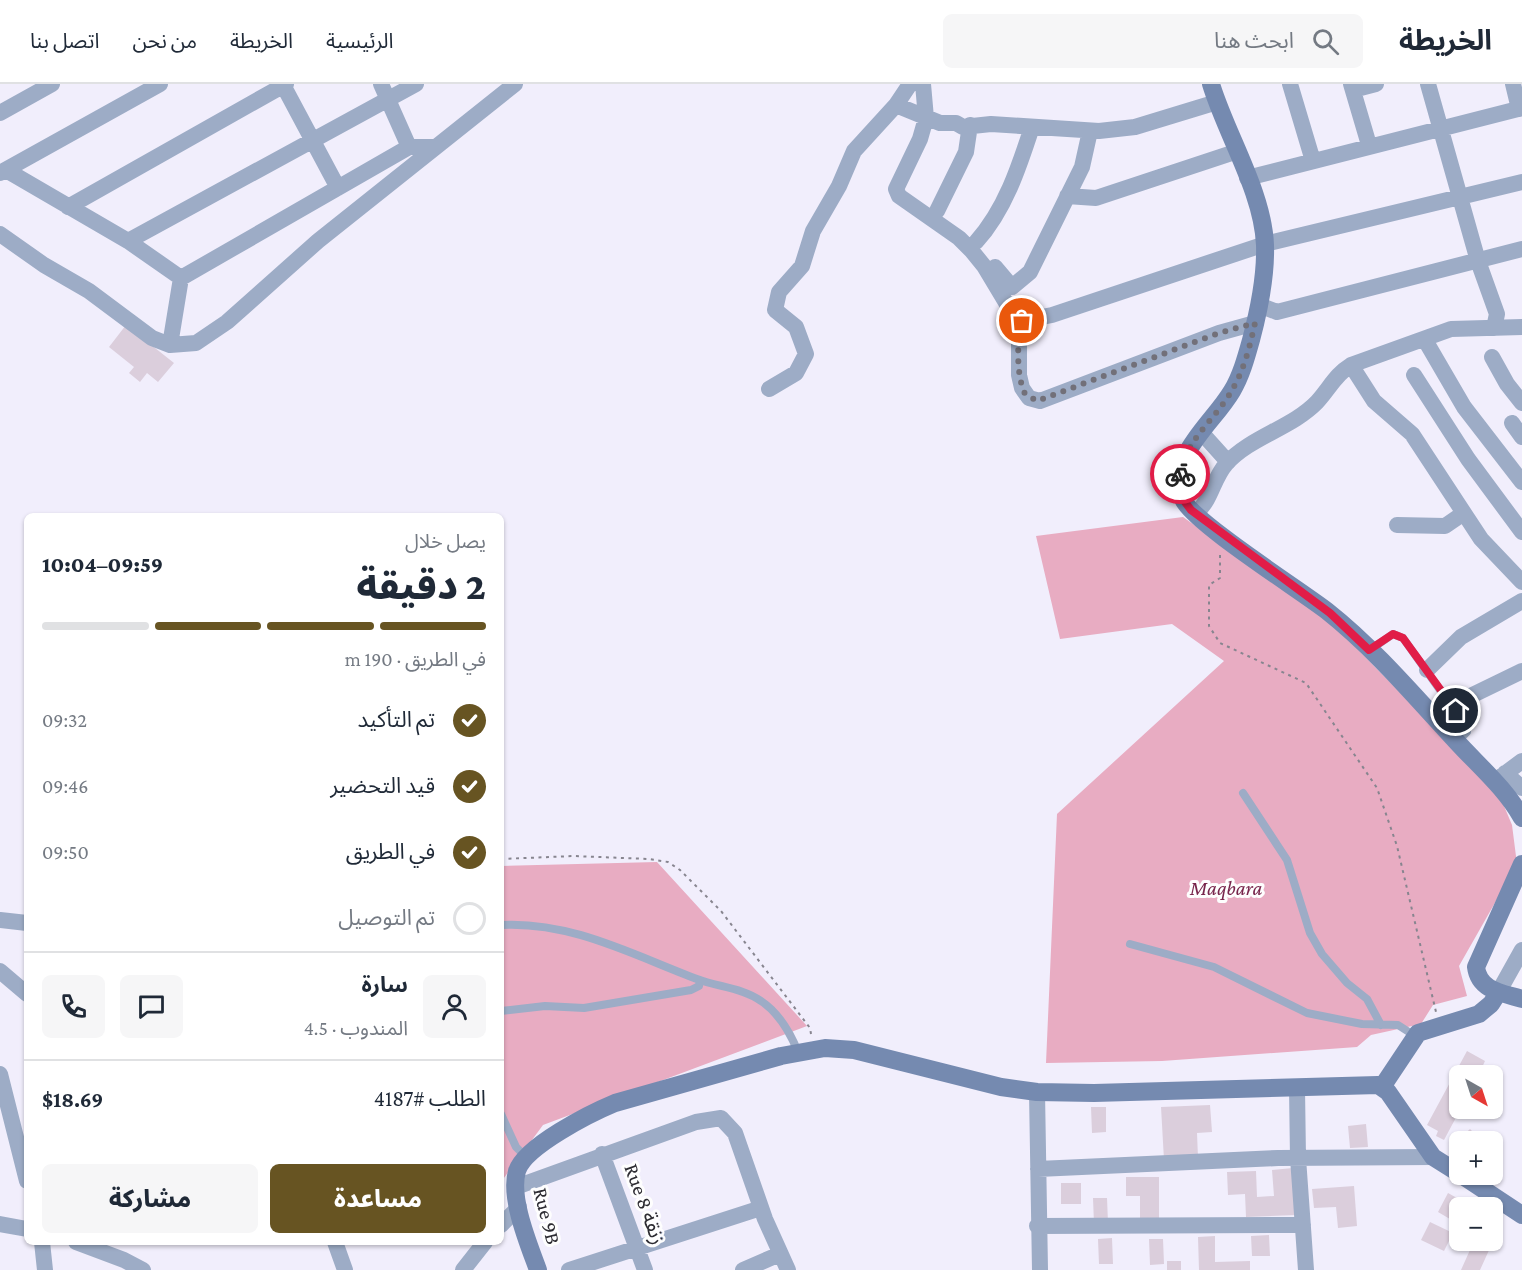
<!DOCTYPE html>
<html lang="ar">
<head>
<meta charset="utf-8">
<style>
	body { margin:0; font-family:"Crimson Pro","Noto Sans Arabic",serif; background:#f6f6f7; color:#1f2937; direction:rtl; height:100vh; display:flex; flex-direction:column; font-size:22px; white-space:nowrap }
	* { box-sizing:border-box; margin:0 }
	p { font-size:20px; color:#747a83 }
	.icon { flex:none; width:33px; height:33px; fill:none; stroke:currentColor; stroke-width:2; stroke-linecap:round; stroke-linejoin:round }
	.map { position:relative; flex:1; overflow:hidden; direction:ltr }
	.details { position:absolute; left:24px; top:429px; width:480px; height:732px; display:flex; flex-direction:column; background:#fff; border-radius:9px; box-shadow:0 2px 4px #0004; direction:rtl }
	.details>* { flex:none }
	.needle { width:39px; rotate:141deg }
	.tools { position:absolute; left:1449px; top:981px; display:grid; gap:12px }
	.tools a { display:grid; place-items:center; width:54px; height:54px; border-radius:9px; background:#fff; box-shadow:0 2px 4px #0004; font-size:30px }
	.pin { position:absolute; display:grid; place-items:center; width:51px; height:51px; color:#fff; margin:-26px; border:3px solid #fff; border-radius:50%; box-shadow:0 2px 6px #0007 }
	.courier { position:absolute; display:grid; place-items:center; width:60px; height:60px; margin:-30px; border:4px solid #e11d48; border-radius:50%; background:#fff; color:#222; box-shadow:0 2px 8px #0007 }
	.summary em { font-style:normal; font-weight:800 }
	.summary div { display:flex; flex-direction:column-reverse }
	.summary { display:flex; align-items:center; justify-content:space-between; height:102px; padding:0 18px }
	h1 { font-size:39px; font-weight:800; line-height:45px }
	.bar { display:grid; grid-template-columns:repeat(4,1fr); gap:9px 6px; align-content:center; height:72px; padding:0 18px }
	.bar i { height:8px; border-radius:4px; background:#e0e1e3 }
	.bar .on { background:#675422 }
	.bar p { grid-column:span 4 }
	.line { display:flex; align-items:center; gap:15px; padding:0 18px; border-top:2px solid #e0e1e3 }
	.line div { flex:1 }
	.round { display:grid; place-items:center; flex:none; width:63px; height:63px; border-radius:9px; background:#f6f6f7 }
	ol { padding:0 18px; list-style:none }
	li { display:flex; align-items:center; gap:18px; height:66px }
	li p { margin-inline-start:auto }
	li .icon { padding:6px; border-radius:50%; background:#675422; color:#fff; stroke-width:4 }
	li:last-child { color:#747a83 }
	li i { width:33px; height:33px; border:3px solid #e0e1e3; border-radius:50% }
	.button { display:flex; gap:12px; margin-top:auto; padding:12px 18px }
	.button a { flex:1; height:69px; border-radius:9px; background:#675422; color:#fff; font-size:24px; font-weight:800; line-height:69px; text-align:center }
	.button a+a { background:#f6f6f7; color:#1f2937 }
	header { display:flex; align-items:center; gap:36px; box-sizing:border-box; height:84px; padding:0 30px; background:#fff; border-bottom:2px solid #e0e1e3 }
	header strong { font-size:28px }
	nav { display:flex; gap:33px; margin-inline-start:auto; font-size:21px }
	.search { width:420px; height:54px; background:#f6f6f7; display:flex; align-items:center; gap:15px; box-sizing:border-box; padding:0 21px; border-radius:9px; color:#747a83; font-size:22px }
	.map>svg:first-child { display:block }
</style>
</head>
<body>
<header>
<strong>الخريطة</strong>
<div class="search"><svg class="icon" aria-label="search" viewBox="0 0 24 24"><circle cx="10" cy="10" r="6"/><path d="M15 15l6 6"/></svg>ابحث هنا</div>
<nav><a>الرئيسية</a><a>الخريطة</a><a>من نحن</a><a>اتصل بنا</a></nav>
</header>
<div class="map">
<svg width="1522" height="1186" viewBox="0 0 1522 1186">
	<rect width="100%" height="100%" fill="#f1eefc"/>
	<!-- green -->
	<path fill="#e8acc2" d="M1183,433l149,106 167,171 13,31 5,39 -58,102 8,30 -34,9 -12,19 -50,11 -14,12 -195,14 -116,2 11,-249 167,-153 -52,-37 -112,15 -24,-103z
		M657,778l150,164 -264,99 -42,57v-316z"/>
	<!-- building -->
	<path fill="#dbcedc" d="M126,241l48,38 -16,19 -11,-9 -7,9 -11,-9 5,-6 -25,-20z
		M1467,967l18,10 -7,15h-18v34l-16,30 -8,-4 2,-5 -11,-6z
		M1210,1021l2,27 -15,1 1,25 -34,2 -3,-53z
		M1091,1023h15v25l-14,1z
		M1366,1040l2,23 -18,1 -2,-22z
		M1470,1045l13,13h-23v13l-9,-8z
		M1293,1084l3,47 -50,2 -1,-23 -17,1 -1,-23 29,-1 1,26 17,-1 -2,-26z
		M1126,1093h33v42h-19v-23h-14z
		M1061,1099h20v21h-20z
		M1354,1102l3,40 -19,2 -2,-21 -22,1 -2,-19z
		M1448,1109l18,10 -3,5h-3l-5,14 -17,-10z
		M1093,1114h14l1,25 -14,1z
		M1430,1138l23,11 -9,18 -23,-11z
		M1269,1151l1,21h-18l-1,-20z
		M1215,1152v26l35,-1v9h-51l-1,-33z
		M1112,1154l1,26h-14l-1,-25z
		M1149,1155h14l1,25 -14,1z
		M1474,1157l16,7 -10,22h-19z
		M1167,1177h14v9h-14z"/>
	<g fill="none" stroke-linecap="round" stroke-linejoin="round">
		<!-- path -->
		<path stroke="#87858f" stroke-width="2" stroke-dasharray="3 4.5" stroke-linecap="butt" d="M1220,471v23l-11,7v41l11,17 86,40 71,105 20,58 39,166
			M501,775l72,-3 76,3 19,3 12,8 41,41 89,117 1,6"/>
		<!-- lane -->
		<path stroke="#9dacc6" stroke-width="8" d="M1370,566l23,-16 10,4 64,90v4l-10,10
			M1243,709l44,67 23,73 12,21 25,29 20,16 14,26
			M501,841c70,-4 132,30 196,54 21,8 46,9 64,22 18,12 29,31 37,51
			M1130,860l84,23 93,46 55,11 36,1 17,11
			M501,927l44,-5 39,2 107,-18 8,-4 1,-6
			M501,1030l15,33 10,10"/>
		<!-- street -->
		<path stroke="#9dacc6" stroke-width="16" d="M381,0l28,63
			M923,0l3,34 -6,21 -24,50 3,7 60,42 12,12 13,16 30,50 8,5 30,-6 213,-71 257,-62
			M1290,0l23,77
			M1351,0l18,61
			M1428,0l50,177 19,53 -3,14
			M1513,0l6,25
			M283,1l55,103
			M1353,6l23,-6
			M896,21l44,18h16l7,4 28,-3 108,7 36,-4 82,-25
			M0,29l52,-29
			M6,86l122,71 53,37
			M0,89l160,-89
			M1247,94l275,-70
			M1067,112l29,2 142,-47
			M68,123l218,-123
			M937,127l29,-59 4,-27
			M0,150l44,31 45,26 63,47 18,7 26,-2 31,-21 91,-81 197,-157
			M128,157l288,-157
			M976,158c29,-32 43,-75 56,-115
			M995,183l17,20 18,-15 52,-105 8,-36
			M181,194l228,-131h25
			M1259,221l18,7 245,-63
			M1019,237v54l3,13 7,10 11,3 179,-68 36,-10
			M1425,256l39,67 58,75
			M170,261l11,-67
			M1492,273l15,27 15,19
			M1351,281l23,36 38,33 69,105 41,43
			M1414,291l54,84 54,73
			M769,305l27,-16 10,-19 -10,-27 -21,-17 4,-18 23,-26 11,-35 26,-45 15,-35 42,-46 14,-21
			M1512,339l10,14
			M1201,348l27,30
			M1191,426l7,1c14,-13 15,-32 28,-47 24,-27 66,-36 91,-62 12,-13 19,-28 34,-37l100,-36 71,-2
			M1397,441l48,1 19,-13
			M1427,586l34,-33 61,-36
			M1452,621l70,-34
			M1505,689l17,15
			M1495,697l27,-20
			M0,836l27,3
			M0,887l27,23
			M1498,909l24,-43
			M0,990l27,107
			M1297,1004l1,70 8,112
			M1037,1008l3,178
			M602,1070l43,116
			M1038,1085l240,-11 155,-1
			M516,1103l180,-65 25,-4 14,15 30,86 23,51
			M0,1140l27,5
			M501,1141l18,-18
			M1037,1142l266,-1
			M42,1158l3,28
			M76,1158l48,18 19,10
			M335,1158l10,28
			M463,1186l22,-28
			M569,1186l192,-62
			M743,1186l37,-16"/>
		<!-- secondary -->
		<path stroke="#758ab0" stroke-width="18" d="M1211,0c15,50 52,108 54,161 1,31 -6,65 -14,95 -5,18 -10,36 -19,51 -20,34 -65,64 -49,108 8,22 120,93 144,112 48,38 89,87 130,131 22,24 49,47 65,76
			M1522,780l-46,103c3,24 27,26 46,32
			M1382,1003l36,-54 61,-19 12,-10 7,-11
			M1460,1090l62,41
			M538,1186c-9,-25 -29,-72 -21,-99 8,-25 74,-58 98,-68l166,-47 44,-8 29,2 147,37 36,5 57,1 284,-8 10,7 45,65 27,17"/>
	</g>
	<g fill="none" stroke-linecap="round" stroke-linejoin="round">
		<!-- done -->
		<path stroke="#727079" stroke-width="6" stroke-dasharray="0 10.8" d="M1022,237h-3c0,23 -4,51 6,73l12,7 182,-68 36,-10c-5,23 -11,47 -23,67 -16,29 -46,49 -52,84"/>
		<!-- route -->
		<path stroke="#e11d48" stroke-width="8" d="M1180,390l2,24 9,12 139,103 39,37 24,-16 10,4 53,73"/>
	</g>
	<g text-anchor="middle" stroke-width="6" stroke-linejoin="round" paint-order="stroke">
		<!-- park labels -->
		<g font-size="21" font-style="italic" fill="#78254c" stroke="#fefefe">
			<text x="1226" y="811">Maqbara</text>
		</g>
		<!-- street labels -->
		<g font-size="21" fill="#2d2c32" stroke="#fefefe">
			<text transform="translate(645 1120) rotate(70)" y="7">Rue 8 زنقة</text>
			<text transform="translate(547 1132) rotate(76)" y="7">Rue 9B</text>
		</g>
	</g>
</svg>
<div class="tools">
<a><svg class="needle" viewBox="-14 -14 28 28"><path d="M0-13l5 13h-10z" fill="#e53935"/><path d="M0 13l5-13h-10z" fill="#747a83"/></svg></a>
<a>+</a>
<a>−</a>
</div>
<div class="pin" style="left:1022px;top:237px;background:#ea580c"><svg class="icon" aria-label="bag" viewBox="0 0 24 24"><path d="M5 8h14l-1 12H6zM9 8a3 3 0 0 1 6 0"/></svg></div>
<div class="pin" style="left:1456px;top:627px;background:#1f2937"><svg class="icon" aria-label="home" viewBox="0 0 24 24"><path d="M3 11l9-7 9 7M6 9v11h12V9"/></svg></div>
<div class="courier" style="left:1180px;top:390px"><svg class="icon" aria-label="bike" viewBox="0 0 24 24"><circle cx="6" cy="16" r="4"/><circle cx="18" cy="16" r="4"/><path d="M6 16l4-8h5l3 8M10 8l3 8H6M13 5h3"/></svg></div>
<section class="details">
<div class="summary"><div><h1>2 دقيقة</h1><p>يصل خلال</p></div><em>09:59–10:04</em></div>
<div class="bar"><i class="on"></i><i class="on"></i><i class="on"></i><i></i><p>في الطريق · 190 m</p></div>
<ol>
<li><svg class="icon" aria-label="check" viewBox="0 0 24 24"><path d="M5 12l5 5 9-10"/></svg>تم التأكيد<p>09:32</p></li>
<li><svg class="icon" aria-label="check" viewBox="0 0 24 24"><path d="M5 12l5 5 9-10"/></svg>قيد التحضير<p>09:46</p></li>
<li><svg class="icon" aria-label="check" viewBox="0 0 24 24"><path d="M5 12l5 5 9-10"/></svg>في الطريق<p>09:50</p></li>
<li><i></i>تم التوصيل</li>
</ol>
<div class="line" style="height:108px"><a class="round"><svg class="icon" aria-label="person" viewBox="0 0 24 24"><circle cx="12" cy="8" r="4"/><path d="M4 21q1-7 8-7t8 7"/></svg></a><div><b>سارة</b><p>المندوب · 4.5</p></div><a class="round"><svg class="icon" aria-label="chat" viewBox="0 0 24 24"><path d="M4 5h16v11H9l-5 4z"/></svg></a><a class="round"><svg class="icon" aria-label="phone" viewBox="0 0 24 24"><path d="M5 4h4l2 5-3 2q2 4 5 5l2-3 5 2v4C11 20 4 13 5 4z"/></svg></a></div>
<div class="line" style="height:78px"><div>الطلب #4187</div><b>$18.69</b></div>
<div class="button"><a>مساعدة</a><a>مشاركة</a></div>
</section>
</div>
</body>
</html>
